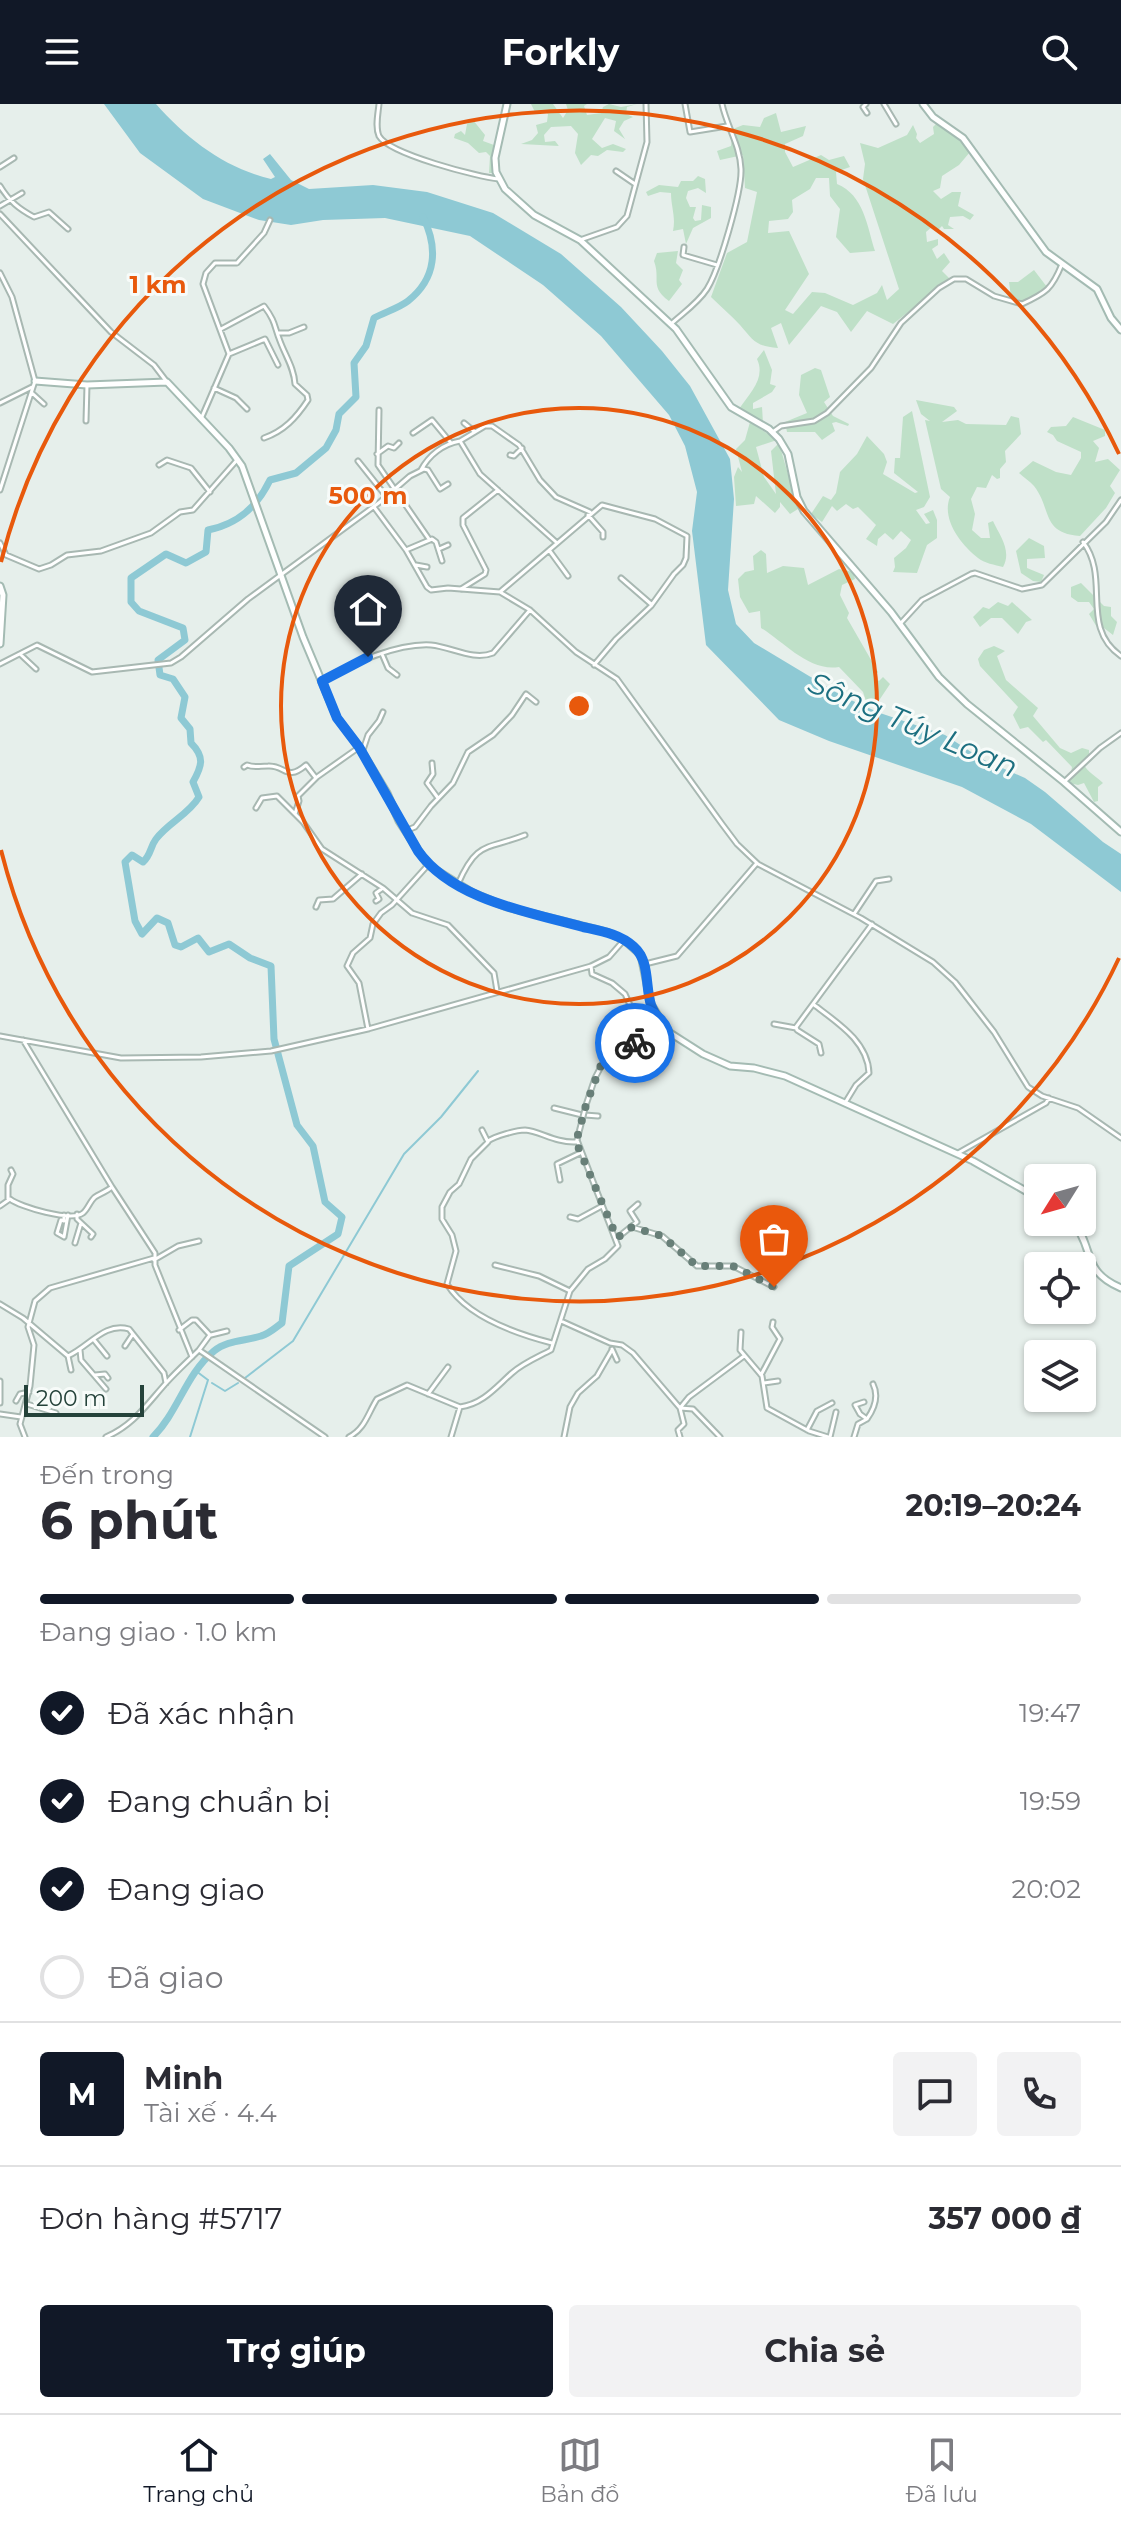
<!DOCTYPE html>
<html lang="vi">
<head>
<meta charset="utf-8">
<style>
	body { margin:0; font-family:Montserrat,sans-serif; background:#f2f2f3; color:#2b2b33; height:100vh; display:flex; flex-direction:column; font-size:30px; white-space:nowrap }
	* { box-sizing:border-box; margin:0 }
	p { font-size:26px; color:#7c7c81 }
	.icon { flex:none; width:44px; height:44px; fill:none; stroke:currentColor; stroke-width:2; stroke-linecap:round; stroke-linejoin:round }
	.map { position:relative; height:1333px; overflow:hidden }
	.sheet { display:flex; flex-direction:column; background:#fff; flex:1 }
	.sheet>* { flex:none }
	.needle { width:52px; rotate:233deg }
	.fabs { position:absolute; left:1024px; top:1060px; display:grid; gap:16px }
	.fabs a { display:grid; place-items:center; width:72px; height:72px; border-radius:8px; background:#fff; box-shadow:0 2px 6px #0004; font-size:40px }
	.scale { position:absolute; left:24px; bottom:20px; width:120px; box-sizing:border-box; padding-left:8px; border:4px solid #24423a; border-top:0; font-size:22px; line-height:28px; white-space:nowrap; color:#24423a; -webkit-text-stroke:6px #f7fbf9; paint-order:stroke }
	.pin { position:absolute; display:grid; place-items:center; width:68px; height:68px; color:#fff; margin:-82px -34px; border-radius:50% 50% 50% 0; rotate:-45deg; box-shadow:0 0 8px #0007 }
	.pin .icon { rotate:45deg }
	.courier { position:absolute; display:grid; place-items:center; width:80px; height:80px; margin:-40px; border:6px solid #1a73e8; border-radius:50%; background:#fff; color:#222; box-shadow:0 2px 10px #0007 }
	.overview em { font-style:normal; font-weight:700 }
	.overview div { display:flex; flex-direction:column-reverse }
	.overview { display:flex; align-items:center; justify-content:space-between; height:136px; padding:0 40px }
	h1 { font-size:52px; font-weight:700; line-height:60px }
	.bar { display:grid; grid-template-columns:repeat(4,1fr); gap:12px 8px; align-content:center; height:96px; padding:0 40px }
	.bar i { height:10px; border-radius:6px; background:#e1e1e2 }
	.bar .on { background:#111827 }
	.bar p { grid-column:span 4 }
	.line { display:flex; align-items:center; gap:20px; padding:0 40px; border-top:2px solid #e1e1e2 }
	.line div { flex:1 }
	.round { display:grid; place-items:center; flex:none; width:84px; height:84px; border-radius:8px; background:#f2f2f3 }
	ol { padding:0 40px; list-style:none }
	li { display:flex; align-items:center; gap:24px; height:88px }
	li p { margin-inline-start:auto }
	li .icon { padding:8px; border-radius:50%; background:#111827; color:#fff; stroke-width:4 }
	li:last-child { color:#7c7c81 }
	li i { width:44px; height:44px; border:4px solid #e1e1e2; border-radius:50% }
	.cta { display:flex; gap:16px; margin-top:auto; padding:16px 40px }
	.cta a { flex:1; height:92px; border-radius:8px; background:#111827; color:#fff; font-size:32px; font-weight:700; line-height:92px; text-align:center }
	.cta a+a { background:#f2f2f3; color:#2b2b33 }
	header { display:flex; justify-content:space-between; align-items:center; height:104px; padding:0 40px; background:#111827; color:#fff; font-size:36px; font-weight:700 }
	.menu { display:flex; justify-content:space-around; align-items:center; height:112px; border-top:2px solid #e1e1e2; background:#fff; font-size:22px; color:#7c7c81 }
	.menu a { display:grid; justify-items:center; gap:4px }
	.menu .on { color:#111827 }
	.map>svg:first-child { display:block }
</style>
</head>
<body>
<header><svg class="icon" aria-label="menu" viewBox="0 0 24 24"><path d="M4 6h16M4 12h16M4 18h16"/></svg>Forkly<svg class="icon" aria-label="search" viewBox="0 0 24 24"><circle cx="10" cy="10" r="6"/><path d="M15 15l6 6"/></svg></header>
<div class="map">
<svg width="1121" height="1333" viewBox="0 0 1121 1333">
	<rect width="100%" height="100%" fill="#e6efeb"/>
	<!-- green -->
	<path fill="#bfe0c8" d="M531,0h22l10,14 5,-8 -2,-6h21l-3,2 3,9 14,-2 2,-6 6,-3 12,3 16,-3 -10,3 -1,7 7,3 -9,4 -5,8 6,10 -11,-8 2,-10 -11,-3 -13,21 10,9 11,-4 13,5 -3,3 -16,-2 -9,6 -7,-1 -10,10 -6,-12 3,-19 -7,-8 -20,1 -7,8 1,7 10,-1 4,5 -38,-2 11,-4 6,-7 -2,-8 11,-3 1,-8 -4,-4 -8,4z
		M776,9l5,19 25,-6 -3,10 -18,8v8l8,15 28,-12 8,5 15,-4 6,11 -14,5 1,12c27,11 30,42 38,67l-25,2 -14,-16 4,-28 -10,-13 -1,-18h-13l-6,11 -18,11 1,12 -5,7 -19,2 -1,12 21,-2 20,43 -24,36 8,4 19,-22 13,1 28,12 24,-12 5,-8 5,15 12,-11 -36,-110 2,-15 -5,-21 18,5 29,-13 6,-10 4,9 -1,4 4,5 14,-9 -1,-7 4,-4 23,14 10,15 -11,13 -17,11 -2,12 -7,3 8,8 11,-7h9l-3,14 16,9 -4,5 -7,-4 -13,1 -2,8 6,4h-10l-2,-3 -4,4 -5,-4 -7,6 1,10 11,-3v6l-6,4 5,10 7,-6 6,9 -8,9 8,8 -57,45 -26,-13 -16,21 -14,-20 -16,-6 -32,39 -8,-22 -10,5 7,20c-23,-2 -24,-7 -38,-23 -9,-10 -20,-19 -29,-28l16,-44 20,-11 10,-50 -12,-4 -2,-33 -23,5 -3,-9 14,-5 2,-17 10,-4 17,2 4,-9z
		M473,16l12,15 -2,6 11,4 -2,28h-3l1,-17 -4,-4 -7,1 -11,-10 -14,-5 1,-4 6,-3 4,4 2,-11z
		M698,72l7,3 1,14 -8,-5 -10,3 -2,7 4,9h6l-3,11 2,3 6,-1 1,-15 9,2v11l-18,10 -7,16 -3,-15 -10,2c3,-14 -2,-24 -2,-38l-11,-1 -12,4 -2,-4 13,-7 19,2 3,-6h12z
		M678,147l-2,12 7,7 -4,10 3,4 -13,17c-20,-15 -8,-21 -15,-40l3,-8z
		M1034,166l13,17 -9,8 -16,6 -11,-4 -2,-15h9z
		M764,246l8,20 -2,14 6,2 -4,6 -19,11v6l9,-2 1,16 -24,-14c11,-16 27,-31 18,-50z
		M815,264l6,2 9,27 -6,5 9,14 16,8 -1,2 -12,-4 -4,1 3,8 -13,9 -7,-8h-28l-2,-10 22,-9 -8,-18 2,-20z
		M916,296l38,7 3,4 -15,11 16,-2 8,4 40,1 5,-9 8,2 2,16 -16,17 1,11 -6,7v9l-3,1 -5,-4 -6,13 -9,-1 -6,12 4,15 -3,16 9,8h9l-2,-15 5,-2c7,15 19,30 10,46 -8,-2 -19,-4 -25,-9 -17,-13 -37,-39 -28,-61l-9,-8 -16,-69 5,1 -9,-7z
		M912,307l18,86 -6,10 -8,3 10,14 4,-1 -6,-9 9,-4 4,10v18l-10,7 -10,28 -24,-1 2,-5 -1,-9 12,-10 5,-8 -10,-9 -8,9 -8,-7 -7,6 -1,7 -11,-7 10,-14 -18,-18 -5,2 -7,-5 -9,7 -5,-5 -10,16 -11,-8 12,-18 8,4 5,-7 4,-21 17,-18 10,-18 17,18 3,8 -4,12 32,19 3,-1 -24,-19 1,-15h5l3,-41z
		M1073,313l32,13v6l-12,5 6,7 -4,14 13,-3 12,11 -10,16 5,7 -9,15 -26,28c-39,-3 -28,-27 -46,-50 -4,-5 -11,-9 -15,-13l14,-12 23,11 15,3 10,-17v-6l-24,-11 -4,-6 -6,-3 4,-5 15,-1z
		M750,318l27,18 -21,7 8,30 12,17 -5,-43 8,-8 19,66 -8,5 -10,-12v5l-5,6 -19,-17 -2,8 -18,2 -2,-29 4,-10 4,5 -6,-23 9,-9z
		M1029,434l15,8 1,12 -18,1v9l17,7 -3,7 -8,-1 -12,-8 -5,-22z
		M761,446l5,4 1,19 16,-7 21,2 4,17 31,-16 14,3 2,7 -13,6 -2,10 9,18 -2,5 31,54 -4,5 5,4 4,-4 7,7 -14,21 -10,-4 -3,-9 -24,-25c-30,5 -55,-25 -78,-39l-1,-17 -11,2 -9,-16 -2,-18 7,-7 9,-2 -1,-14z
		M1081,479l23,23 7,1v9l6,6 -4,13 -9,-7 -6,1 -9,-15 5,-5 -5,-7h-11l-7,-5v-10z
		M998,498l10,4 4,-4 20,18 -6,2 -8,12 -16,-16h-11l-11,9 -7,-10 10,-10 6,2z
		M994,542l11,5 -8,5 9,24 32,28 -5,8 27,32 11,5 11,-5 7,2v7l-6,6c4,9 13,13 20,20l-5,4v14l-4,1 -10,-19 -6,2 -9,-2 3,-16 -26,-27 -3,2 -15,-15 -8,2 -7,-14 5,-8 -38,-41 -2,-7 6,-9z"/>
	<!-- water -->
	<path fill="#8ec9d4" d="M104,0h52c32,36 69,64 115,75l4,-2 -12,-18 7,-5 21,26 18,9 64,-4 54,7 66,21 68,41 60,53 41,44 28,35 40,73 4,40 -6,91 8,34 18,19 90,54 36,16 65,22 37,24 43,19 20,14 58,50 18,12v38l-90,-68 -69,-37 -133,-46 -50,-21 -73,-75 -14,-114 5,-39 -12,-46 -16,-31 -68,-79 -58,-51 -73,-49 -85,-18 -62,2 -32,5 -32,-5 -56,-21 -63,-46z"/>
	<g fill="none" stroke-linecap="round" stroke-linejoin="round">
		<!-- stream -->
		<path stroke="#8ec9d4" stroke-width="2" d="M196,1267l12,9
			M245,1274l48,-37 111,-187 37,-37 37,-46
			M212,1279l13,8 13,-8
			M190,1333l18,-57"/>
		<!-- river -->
		<path stroke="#8ec9d4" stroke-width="7" d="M153,1333c25,-25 33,-63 61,-86 13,-11 32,-10 47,-15 8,-2 15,-9 21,-13l7,-57 49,-32 4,-17 -17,-15 -12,-56 -16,-21 -23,-86 -3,-73 -21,-8 -21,-14 -20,8 -11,-14 -17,9 -6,-2 -7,-22 -11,-5 -15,16 -7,-13 -10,-59 7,-7 11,7c8,-7 7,-15 13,-23 12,-16 33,-25 43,-42l-6,-15c9,-16 12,-25 -2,-39l-1,-14 -9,-11 4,-21 -12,-18 -13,-4 -2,-15 27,-20 -2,-12 -44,-17 -8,-9v-24l35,-24 20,9 20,-11 2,-22c30,-6 49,-23 62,-50l26,-7 30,-25 10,-18 3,-16 17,-17 -2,-34 12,-17 8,-28c11,-6 25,-10 34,-17 29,-23 30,-54 15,-84"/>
		<defs>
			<path id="street" d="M379,0c-1,10 -4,23 0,32 10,18 99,41 120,43
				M685,0l5,28 37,-6
				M866,0l-3,3 4,6
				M884,0l12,20
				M0,63l14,-9
				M616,67l19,13
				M0,82c9,15 19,23 34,31l15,-5 19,17
				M0,102l22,-13
				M0,110l111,118 43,33 13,17
				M580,136l37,-13 10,-11 20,-74 -1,-38
				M684,143l-1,8 34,10
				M0,169l12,24 23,84 -35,109
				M671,220c12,-11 27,-21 36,-35 12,-19 35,-97 34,-120 -1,-24 -14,-42 -19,-65
				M221,225l43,-23c12,16 10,20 16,35 6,16 14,27 15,43l12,11 1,5c-12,18 -24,31 -44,38
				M278,229h11l15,-6
				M229,250l-26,-70 3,-11 9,-10h22l27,-30 6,-13
				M214,284l22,10 11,11
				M32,289l12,11
				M0,299l32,-16
				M379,306l-1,55 51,74
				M201,315l28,-65 36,-15 13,26
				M86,317l1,-36
				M464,319l11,9
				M774,327l7,-5 33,-5 13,-8 44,-45 30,-45 38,-35 15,-9h12l28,17 28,8c24,-11 30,-15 40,-40
				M413,329l19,-13 19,23
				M460,337l25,-15h7l27,19 21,35 16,17 34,15
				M377,350l11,-8 6,2 5,-5
				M510,351l4,1 8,-8
				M358,357l28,35
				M159,361l8,-5 24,8 19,24
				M421,366c8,-15 22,-26 39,-29l20,33 76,68
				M374,403l32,43 21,37 4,3 17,-2 52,4 30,18 46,42 41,27 105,145 15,20 21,20 103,54 72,44 22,20 39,50 34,55 14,9 36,12 43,30
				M588,411l15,17v5
				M1083,438c28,36 -4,85 38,114
				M0,439l6,12 33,14 12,-4 16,-10 34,-4 50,-18 29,-21 13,-2 44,-50
				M439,445l9,-4
				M406,446l26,-11 4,3 6,19
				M549,446l19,26
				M416,461l11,2
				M621,474l30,26
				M461,485l24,-15 1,-4 -23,-45v-7l35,-28
				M500,488l102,-87 53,14 32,17 -1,22 -3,7 -9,9 -23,32 -35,33 -22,26
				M900,520l22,-24 49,-26 4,-1 47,16 20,-4 64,-63 15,-22
				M20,550l16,15
				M382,550l6,14 9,7
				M0,560l37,-19 55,27 79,-9 10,-6 67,-58 132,-97 30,-26 14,-7 4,1 12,19 8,-5
				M323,576c28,-17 76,-37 108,-35 21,2 42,16 62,8l37,-43
				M363,646l5,-15 11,-14 4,-9
				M432,659l1,11 -6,9 11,15
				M244,663l3,-2c8,3 12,1 21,1 18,-1 18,16 38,-1l10,13
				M1064,678l36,-34 21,-15
				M256,704l6,-10 15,-2 26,26 19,27 61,39 -7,5 3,6 -3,2
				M295,710l4,-13 -1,-5 19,-19 41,-29
				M405,727l10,-4 16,-21 22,-23 15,-31 25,-17 19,-20 14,-21 10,8
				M458,780c19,-44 29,-34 67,-49
				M383,784l29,25 36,12 46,48 3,18
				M316,803l3,-7 14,-1 29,-25
				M854,810l22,-33 13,-2
				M645,860l32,-8 80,-93
				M591,862l1,8 20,9 13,11 5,11 30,19
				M813,900c23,18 55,37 56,69l-13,12 -11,18
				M774,920l22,4
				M368,925l-9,-46 -12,-17 6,-13 17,-15 3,-14 8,-11 11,-8 36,-40
				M0,932l121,22 80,-1 70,-6 97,-22 223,-63 18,-9 15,-17
				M23,936l89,147 43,66v12l37,92
				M821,949l-2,-9 -22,-14 -1,-3 76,-103
				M586,1001l9,-27 11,-21 25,-11 31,-19
				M554,1004l28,7
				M585,1011l13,1
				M482,1026l6,12 -17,17 -12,25 -9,8 -8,15v12l10,16 4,16 -9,33c20,33 70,50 105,59
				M488,1037c7,-5 29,-11 37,-11 15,1 30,13 51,12
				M958,1049l88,-50 3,-5
				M560,1076l-3,-16 23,-11
				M8,1095v-14l5,-11 -2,-4
				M0,1102l10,-7c10,8 61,23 73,14 5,-4 7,-12 12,-16 5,-3 12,-6 17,-10
				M77,1110v5l16,15 -2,3
				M64,1111v6l-3,-1 -4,13 7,4 4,-22
				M570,1113l8,2 24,-13
				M632,1123l30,9 35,30h36l41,21
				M617,1134l20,-16 -7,-11 8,-7
				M75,1139l6,-20
				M154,1156l24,-14 21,-5
				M495,1161l44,11 31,15
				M0,1200l23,14 45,38c22,-10 36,-34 61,-27l35,44 2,10
				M561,1217l49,22 12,2 11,8 47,55 13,1 27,28
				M179,1226l13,-10h4l14,15 -11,15
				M741,1228l-1,18 22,26 5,32 42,23 19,6
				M211,1231l16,-4
				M94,1236l13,16
				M125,1242l8,-12
				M612,1245l5,11
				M80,1246l1,10 25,29
				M68,1252l3,14
				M95,1271l10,-1 3,4
				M761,1271l19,-36 -8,-12 1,-5
				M0,1277v22
				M764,1279l14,-2
				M428,1290l20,-27
				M16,1297l4,-7 9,-2
				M864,1298l-9,3 5,9 7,5c7,-10 12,-23 6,-35
				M27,1300l29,9
				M0,1310l21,3
				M807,1326l10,-19 15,-8
				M25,1333l-5,-13 10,-38 4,-41 -6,-18 7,-26 15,-13 104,-30
				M106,1333c28,-12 41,-33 61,-55 10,-11 21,-21 32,-32l126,87
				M349,1333c16,-8 19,-24 28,-38l30,-14 53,22c23,-3 36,-20 52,-34 11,-10 26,-16 39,-23l19,-59 18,-22 17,-10 13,-13 -41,-106
				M451,1333l9,-30
				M564,1333l6,-30 8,-14 19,-17 15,-26
				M680,1333l-2,-7 6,-6 -4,-16 9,-11 55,-41
				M830,1333l6,-25
				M854,1333l4,-13 9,-5"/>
			<path id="secondary" d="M507,0l-12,54 1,14 9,17 29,26 46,25 96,89 55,78 38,22 10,10 9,15 9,43 7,14 87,101 48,65 28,27 97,78 57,50
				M923,0l10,13 30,21 83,114 51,37 14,29 10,12
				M35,277l52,4 80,-3 62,66 13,18 61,171 34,81 22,29 28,46 12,28 29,44 45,28 34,14 100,25 17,8 17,15 10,49 16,27 36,23 27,12 24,2 31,8 188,85 65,37
				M0,482l3,9 -3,49
				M1073,1118c22,27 8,49 48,66"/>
		</defs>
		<!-- street casing -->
		<use href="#street" stroke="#a8b8b2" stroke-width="7"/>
		<!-- secondary casing -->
		<use href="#secondary" stroke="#a4bbb3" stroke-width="9"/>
		<!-- street -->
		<use href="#street" stroke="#fff" stroke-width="3"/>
		<!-- secondary -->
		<use href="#secondary" stroke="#fff" stroke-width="5"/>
		<defs>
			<path id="street-bridge" d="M577,1036l9,-35"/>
		</defs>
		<!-- street-bridge casing -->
		<use href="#street-bridge" stroke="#a8b8b2" stroke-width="7" stroke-linecap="butt"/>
		<!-- street-bridge -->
		<use href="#street-bridge" stroke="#fff" stroke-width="3"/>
	</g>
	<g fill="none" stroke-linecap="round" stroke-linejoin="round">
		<!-- done -->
		<path stroke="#687f78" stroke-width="8" stroke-dasharray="0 14.4" d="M635,939l-29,14 -5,8 -15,40 -10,37 41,96 15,-11 30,9 35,30h36l41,21"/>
		<!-- route -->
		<path stroke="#1a73e8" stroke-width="10" d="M368,553l-46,24 15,37 22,29 59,104c35,49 111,61 165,76 18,4 37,7 51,20 16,14 11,39 17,58 3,8 8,15 12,21l-28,17"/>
	</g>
	<!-- distance rings -->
	<g fill="none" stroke="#e8590c" stroke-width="4">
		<circle cx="579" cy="602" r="298"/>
		<path d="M1119 854A596 596 0 0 1 1 746M1 458A596 596 0 0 1 1119 350"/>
	</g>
	<g text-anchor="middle" stroke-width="6" stroke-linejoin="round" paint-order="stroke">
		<!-- water labels -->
		<g font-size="30" font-style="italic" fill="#1c6f80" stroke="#f7fbf9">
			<text transform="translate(913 621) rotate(23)" y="10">Sông Túy Loan</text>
		</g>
	</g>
	<circle cx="579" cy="602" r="12" fill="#e8590c" stroke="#f7fbf9" stroke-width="4"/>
	<g font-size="24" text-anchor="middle" font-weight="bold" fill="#e8590c" stroke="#f7fbf9" stroke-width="6" stroke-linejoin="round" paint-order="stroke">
		<text x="158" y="189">1 km</text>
		<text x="368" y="400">500 m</text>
	</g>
</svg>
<div class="fabs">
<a><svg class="needle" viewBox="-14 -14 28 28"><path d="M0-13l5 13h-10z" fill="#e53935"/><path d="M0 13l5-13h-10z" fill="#7c7c81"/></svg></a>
<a><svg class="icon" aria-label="locate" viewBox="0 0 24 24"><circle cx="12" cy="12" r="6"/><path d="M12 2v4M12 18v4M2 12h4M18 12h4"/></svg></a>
<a><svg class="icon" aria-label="layers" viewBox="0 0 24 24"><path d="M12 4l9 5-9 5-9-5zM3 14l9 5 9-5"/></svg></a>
</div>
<div class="scale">200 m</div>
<div class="pin" style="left:774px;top:1183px;background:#ea580c"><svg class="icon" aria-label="bag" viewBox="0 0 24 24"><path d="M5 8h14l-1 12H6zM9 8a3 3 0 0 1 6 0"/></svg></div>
<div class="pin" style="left:368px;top:553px;background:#1f2937"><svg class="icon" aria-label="home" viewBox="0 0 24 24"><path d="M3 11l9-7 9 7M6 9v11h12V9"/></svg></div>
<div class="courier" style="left:635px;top:939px"><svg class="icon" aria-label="bike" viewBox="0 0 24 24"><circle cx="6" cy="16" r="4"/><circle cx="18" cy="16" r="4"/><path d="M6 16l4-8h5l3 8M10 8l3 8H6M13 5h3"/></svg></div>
</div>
<section class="sheet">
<div class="overview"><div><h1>6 phút</h1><p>Đến trong</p></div><em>20:19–20:24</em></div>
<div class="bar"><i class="on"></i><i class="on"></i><i class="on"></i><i></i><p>Đang giao · 1.0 km</p></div>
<ol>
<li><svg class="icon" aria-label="check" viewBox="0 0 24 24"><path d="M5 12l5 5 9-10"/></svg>Đã xác nhận<p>19:47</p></li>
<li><svg class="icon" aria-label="check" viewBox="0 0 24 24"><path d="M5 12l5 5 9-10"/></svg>Đang chuẩn bị<p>19:59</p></li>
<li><svg class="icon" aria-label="check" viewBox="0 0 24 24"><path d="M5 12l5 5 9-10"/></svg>Đang giao<p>20:02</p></li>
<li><i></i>Đã giao</li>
</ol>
<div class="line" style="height:144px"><b class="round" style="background:#111827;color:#fff">M</b><div><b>Minh</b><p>Tài xế · 4.4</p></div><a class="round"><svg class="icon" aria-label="chat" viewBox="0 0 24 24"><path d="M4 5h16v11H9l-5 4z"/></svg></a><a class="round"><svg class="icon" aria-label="phone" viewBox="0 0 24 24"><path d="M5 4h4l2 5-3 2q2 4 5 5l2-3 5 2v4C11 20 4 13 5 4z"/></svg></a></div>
<div class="line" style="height:104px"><div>Đơn hàng #5717</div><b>357 000 ₫</b></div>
<div class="cta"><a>Trợ giúp</a><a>Chia sẻ</a></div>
</section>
<nav class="menu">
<a class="on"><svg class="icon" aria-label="home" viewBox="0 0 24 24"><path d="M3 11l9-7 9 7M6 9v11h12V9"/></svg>Trang chủ</a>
<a><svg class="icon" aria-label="map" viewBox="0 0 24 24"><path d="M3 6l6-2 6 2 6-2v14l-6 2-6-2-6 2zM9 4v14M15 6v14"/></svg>Bản đồ</a>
<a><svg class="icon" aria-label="saved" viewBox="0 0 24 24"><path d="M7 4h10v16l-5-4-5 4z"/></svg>Đã lưu</a>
</nav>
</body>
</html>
